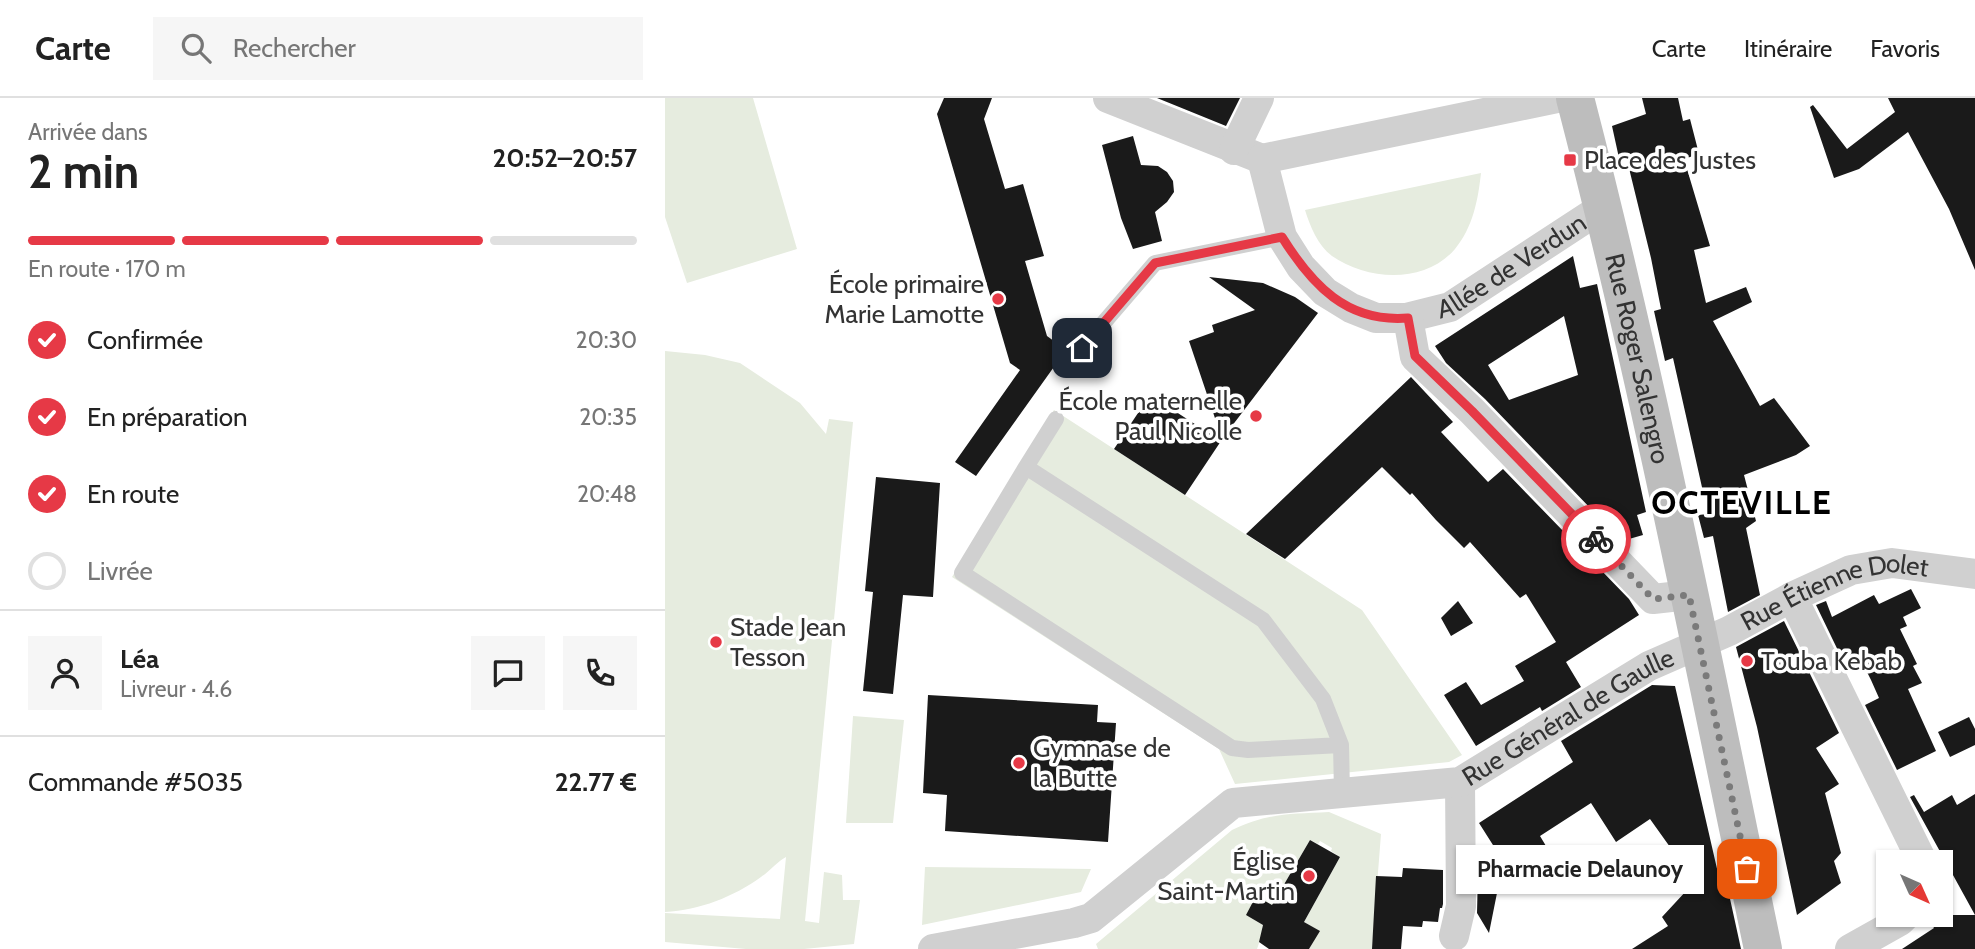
<!DOCTYPE html>
<html lang="fr">
<head>
<meta charset="utf-8">
<style>
	body { margin:0; font-family:Cabin,sans-serif; background:#f6f6f6; color:#222; height:100vh; display:flex; flex-direction:column; font-size:26px; white-space:nowrap }
	* { box-sizing:border-box; margin:0 }
	p { font-size:23px; color:#767676 }
	.icon { flex:none; width:38px; height:38px; fill:none; stroke:currentColor; stroke-width:2; stroke-linecap:round; stroke-linejoin:round }
	.map { position:relative; flex:1; overflow:hidden }
	.panel { display:flex; flex-direction:column; background:#fff; width:665px }
	.panel>* { flex:none }
	.needle { width:46px; rotate:135deg }
	.tools { position:absolute; left:1211px; top:752px; display:grid; gap:14px }
	.tools a { display:grid; place-items:center; width:77px; height:77px; border-radius:0px; background:#fff; box-shadow:0 2px 5px #0004; font-size:35px }
	.pin { position:absolute; display:grid; place-items:center; width:60px; height:60px; color:#fff; margin:-30px; border-radius:14px; box-shadow:0 4px 10px #0006 }
	.courier { position:absolute; display:grid; place-items:center; width:70px; height:70px; margin:-35px; border:5px solid #e63946; border-radius:50%; background:#fff; color:#222; box-shadow:0 2px 9px #0007 }
	.bubble { position:absolute; height:49px; border-radius:0px; background:#fff; box-shadow:0 2px 5px #0004; font-size:23px; font-weight:800; line-height:49px; text-align:center }
	.overview em { font-style:normal; font-weight:800 }
	.overview div { display:flex; flex-direction:column-reverse }
	.overview { display:flex; align-items:center; justify-content:space-between; height:119px; padding:0 28px }
	h1 { font-size:46px; font-weight:800; line-height:52px }
	.bar { display:grid; grid-template-columns:repeat(4,1fr); gap:10px 7px; align-content:center; height:84px; padding:0 28px }
	.bar i { height:9px; border-radius:5px; background:#e0e0e0 }
	.bar .selected { background:#e63946 }
	.bar p { grid-column:span 4 }
	.line { display:flex; align-items:center; gap:18px; padding:0 28px; border-top:2px solid #e0e0e0 }
	.line div { flex:1 }
	.round { display:grid; place-items:center; flex:none; width:74px; height:74px; border-radius:0px; background:#f6f6f6 }
	ol { padding:0 28px; list-style:none }
	li { display:flex; align-items:center; gap:21px; height:77px }
	li p { margin-inline-start:auto }
	li .icon { padding:7px; border-radius:50%; background:#e63946; color:#fff; stroke-width:4 }
	li:last-child { color:#767676 }
	li i { width:38px; height:38px; border:4px solid #e0e0e0; border-radius:50% }
	header { display:flex; align-items:center; gap:42px; box-sizing:border-box; height:98px; padding:0 35px; background:#fff; border-bottom:2px solid #e0e0e0 }
	header strong { font-size:33px }
	nav { display:flex; gap:38px; margin-inline-start:auto; font-size:24px }
	.search { width:490px; height:63px; background:#f6f6f6; display:flex; align-items:center; gap:18px; box-sizing:border-box; padding:0 24px; border-radius:0px; color:#767676; font-size:26px }
	main { display:flex; flex:1; min-height:0 }
	.map>svg:first-child { display:block }
</style>
</head>
<body>
<header>
<strong>Carte</strong>
<div class="search"><svg class="icon" aria-label="search" viewBox="0 0 24 24"><circle cx="10" cy="10" r="6"/><path d="M15 15l6 6"/></svg>Rechercher</div>
<nav><a>Carte</a><a>Itinéraire</a><a>Favoris</a></nav>
</header>
<main>
<section class="panel">
<div class="overview"><div><h1>2 min</h1><p>Arrivée dans</p></div><em>20:52–20:57</em></div>
<div class="bar"><i class="selected"></i><i class="selected"></i><i class="selected"></i><i></i><p>En route · 170 m</p></div>
<ol>
<li><svg class="icon" aria-label="check" viewBox="0 0 24 24"><path d="M5 12l5 5 9-10"/></svg>Confirmée<p>20:30</p></li>
<li><svg class="icon" aria-label="check" viewBox="0 0 24 24"><path d="M5 12l5 5 9-10"/></svg>En préparation<p>20:35</p></li>
<li><svg class="icon" aria-label="check" viewBox="0 0 24 24"><path d="M5 12l5 5 9-10"/></svg>En route<p>20:48</p></li>
<li><i></i>Livrée</li>
</ol>
<div class="line" style="height:126px"><a class="round"><svg class="icon" aria-label="person" viewBox="0 0 24 24"><circle cx="12" cy="8" r="4"/><path d="M4 21q1-7 8-7t8 7"/></svg></a><div><b>Léa</b><p>Livreur · 4.6</p></div><a class="round"><svg class="icon" aria-label="chat" viewBox="0 0 24 24"><path d="M4 5h16v11H9l-5 4z"/></svg></a><a class="round"><svg class="icon" aria-label="phone" viewBox="0 0 24 24"><path d="M5 4h4l2 5-3 2q2 4 5 5l2-3 5 2v4C11 20 4 13 5 4z"/></svg></a></div>
<div class="line" style="height:91px"><div>Commande #5035</div><b>22.77 €</b></div>
</section>
<div class="map">
<svg width="1310" height="851" viewBox="0 0 1310 851">
	<rect width="100%" height="100%" fill="#fff"/>
	<!-- green -->
	<path fill="#e6ecdf" d="M0,0h88l44,151 -110,34 -22,-66z
		M816,75c-3,27 -8,54 -26,76 -30,35 -87,32 -123,7 -14,-10 -22,-30 -27,-46z
		M0,253l40,4 35,8 60,40 26,31 3,-15 24,3 -48,499 14,2 5,-51 18,3 1,25h17l-6,44 -50,5h-58l-81,-7v-29l115,6 6,-62c-8,4 -16,14 -25,20 -28,20 -61,33 -96,35z
		M389,312l308,200 100,145 -13,7 -214,22 -16,-35 -267,-172z
		M188,618l51,4 -11,103h-47z
		M664,714l52,22 -9,115h-63l10,-18 -15,-9 36,-65 -9,-6 1,-3 -12,-7 -2,3 -8,-4 -38,65 -25,10 16,10 -1,3 4,3 -6,9 -3,9h-159l-2,-5 136,-114c35,-17 58,-16 97,-18z
		M260,769l166,2 -10,23 -159,33z"/>
	<!-- building -->
	<path fill="#1a1a1a" fill-rule="evenodd" d="M279,0h48l-8,21 21,70 18,-5 21,72 -19,5 22,75 49,36 -40,-8 -80,112 -21,-14 65,-92 -10,-7 -73,-249z
		M492,0h83l-14,28z
		M977,0h36l5,23 7,-2 9,35 -15,5 26,87 -16,4 12,53 40,-16 6,15 -39,19 47,85 14,-8 36,48 -14,9 -52,20 12,46 -10,7 14,67 -32,17 -15,-76 -9,2 -6,-23 10,-1 -35,-156 -8,3 -11,-50 7,-2 -10,-51 -25,-102 -7,2 -7,-32 34,-12z
		M1223,0h87v172l-26,-61 -41,-77 -49,37 -25,9 -24,-71 3,-2 34,44 48,-37z
		M468,38l8,29 17,1 9,6 6,9 1,11 -7,10 -12,10 7,29 -29,8 -12,-31 -19,-73z
		M908,158l7,32 17,-4 49,228 -9,3 6,20 -21,6 -137,-142 -39,-36 -11,-17zM899,218l14,59 -69,25 -21,-35z
		M544,179l54,6 32,14 23,16 -96,126 -33,-98 25,-9 -2,-7 43,-15z
		M746,279l42,45 -12,10 47,50 15,-13 126,130 10,16 -73,47 15,25 -39,24 -2,-4 -64,39 -32,-51 22,-13 15,23 43,-24 -9,-15 41,-24 -30,-48 -6,4 -50,-56 -6,6 -28,-28 -24,-27 -2,2 -28,-28 -97,92 -39,-25z
		M485,297l71,46 -36,54 -71,-46z
		M211,379l64,6 -7,114 -30,-2 -10,99 -30,-3 10,-99 -8,-1z
		M1246,491l10,19 -18,9 4,9 -7,3 17,35 -4,2 9,17 -14,6 28,62 -39,19 -32,-65 14,-7 -8,-18 -10,-20 -15,7 -30,-62 10,-4 6,16 42,-22 5,9z
		M793,503l15,22 -22,13 -10,-18z
		M1119,523l55,112 -23,15 23,36 -14,9 16,60 -7,8 7,22 -44,32 -40,-188 -21,-80z
		M987,587l23,1 43,187 3,14 6,-2 14,64h-109l36,-23 -6,-9 25,-27 -14,-25 7,-4 -30,-42 -34,23 -25,-39 -51,33 9,15 -37,24 -33,-52 94,-61 -12,-21z
		M263,597l170,10 -1,17 19,1 -8,119 -163,-11 2,-36 -24,-2z
		M1304,619l6,12v16l-25,12 -12,-25z
		M1310,696v155h-73l32,-21 -8,-13h49l-65,-118 4,-2 10,17 28,-17 5,10z
		M645,742l30,17 -36,65 16,9 -11,18h-40l-10,-7 4,-17 -17,-10 10,-19 16,9z
		M738,770l40,2v34l-1,4h-2l-2,14 -15,-1 -1,6 -19,-1 -2,23h-29l4,-73 26,1z
		M813,774l23,1 -12,60 -12,-20z"/>
	<g fill="none" stroke-linecap="round" stroke-linejoin="round">
		<!-- service -->
		<path stroke="#d0d0d0" stroke-width="16" d="M417,250l73,-85 127,-26
			M361,369l30,-48
			M676,647l-93,5 -16,-2 -270,-175 64,-106 237,153 60,79 18,46 1,48"/>
		<!-- minor -->
		<g stroke="#d0d0d0" stroke-width="30">
			<path d="M443,0l154,61"/>
			<path d="M569,52l25,-52"/>
			<path id="s1" d="M597,61l20,78 19,30 24,25 26,16 25,10h30l44,-11 153,-100"/>
			<path d="M597,61l295,-61"/>
			<path d="M743,220l7,39 57,54 181,188 36,-4"/>
			<path d="M1127,499l131,266"/>
			<path d="M789,838l7,-30 -1,-124"/>
			<path id="s2" d="M268,851l141,-26 17,-5 142,-115 227,-21 189,-116 80,-35 63,-34 59,-27 41,-7 83,11"/>
			<path d="M1185,851l50,-28 6,-6"/>
		</g>
		<!-- secondary -->
		<path stroke="#bdbdbd" stroke-width="38" id="s3" d="M910,0c73,281 129,567 188,851"/>
	</g>
	<g fill="none" stroke-linecap="round" stroke-linejoin="round">
		<!-- done -->
		<path stroke="#7a7a7a" stroke-width="7" stroke-dasharray="0 12.6" d="M931,441l57,60 36,-4 58,274"/>
		<!-- route -->
		<path stroke="#e63946" stroke-width="9" d="M417,250l73,-85 127,-26c30,48 65,86 126,81l7,38 57,55 124,128"/>
	</g>
	<!-- markers -->
	<g fill="#e63946" stroke="#fff" stroke-width="2.5">
		<rect x="898" y="55" width="14" height="14" rx="3.5"/>
		<circle cx="333" cy="201" r="7"/>
		<circle cx="591" cy="318" r="7"/>
		<circle cx="51" cy="544" r="7"/>
		<circle cx="1082" cy="563" r="7"/>
		<circle cx="354" cy="665" r="7"/>
		<circle cx="644" cy="778" r="7"/>
	</g>
	<g text-anchor="middle" stroke-width="7" stroke-linejoin="round" paint-order="stroke">
		<!-- poi labels -->
		<g font-size="26" fill="#333" stroke="#fff" text-anchor="start">
			<text x="919" y="71">Place des Justes</text>
			<text x="319" y="195" text-anchor="end">École primaire<tspan x="319" dy="30">Marie Lamotte</tspan></text>
			<text x="577" y="312" text-anchor="end">École maternelle<tspan x="577" dy="30">Paul Nicolle</tspan></text>
			<text x="65" y="538">Stade Jean<tspan x="65" dy="30">Tesson</tspan></text>
			<text x="1096" y="572">Touba Kebab</text>
			<text x="368" y="659">Gymnase de<tspan x="368" dy="30">la Butte</tspan></text>
			<text x="630" y="772" text-anchor="end">Église<tspan x="630" dy="30">Saint-Martin</tspan></text>
		</g>
		<!-- street labels -->
		<g font-size="26" fill="#333" stroke="#fff">
			<text dy="9" stroke="none"><textPath href="#s1" startOffset="357">Allée de Verdun</textPath></text>
			<text dy="9" stroke="none"><textPath href="#s3" startOffset="268">Rue Roger Salengro</textPath></text>
			<text dy="9" stroke="none"><textPath href="#s2" startOffset="996">Rue Étienne Dolet</textPath></text>
			<text dy="9" stroke="none"><textPath href="#s2" startOffset="698">Rue Général de Gaulle</textPath></text>
		</g>
		<!-- district labels -->
		<g font-size="33" font-weight="bold" letter-spacing="2" fill="#000" stroke="#fff">
			<text x="1077" y="416">OCTEVILLE</text>
		</g>
	</g>
</svg>
<div class="tools">
<a><svg class="needle" viewBox="-14 -14 28 28"><path d="M0-13l5 13h-10z" fill="#e53935"/><path d="M0 13l5-13h-10z" fill="#767676"/></svg></a>
</div>
<div class="pin" style="left:1082px;top:771px;background:#ea580c"><svg class="icon" aria-label="bag" viewBox="0 0 24 24"><path d="M5 8h14l-1 12H6zM9 8a3 3 0 0 1 6 0"/></svg></div>
<div class="pin" style="left:417px;top:250px;background:#1f2937"><svg class="icon" aria-label="home" viewBox="0 0 24 24"><path d="M3 11l9-7 9 7M6 9v11h12V9"/></svg></div>
<div class="courier" style="left:931px;top:441px"><svg class="icon" aria-label="bike" viewBox="0 0 24 24"><circle cx="6" cy="16" r="4"/><circle cx="18" cy="16" r="4"/><path d="M6 16l4-8h5l3 8M10 8l3 8H6M13 5h3"/></svg></div>
<div class="bubble" style="left:791px;top:747px;width:248px">Pharmacie Delaunoy</div>
</div>
</main>
</body>
</html>
